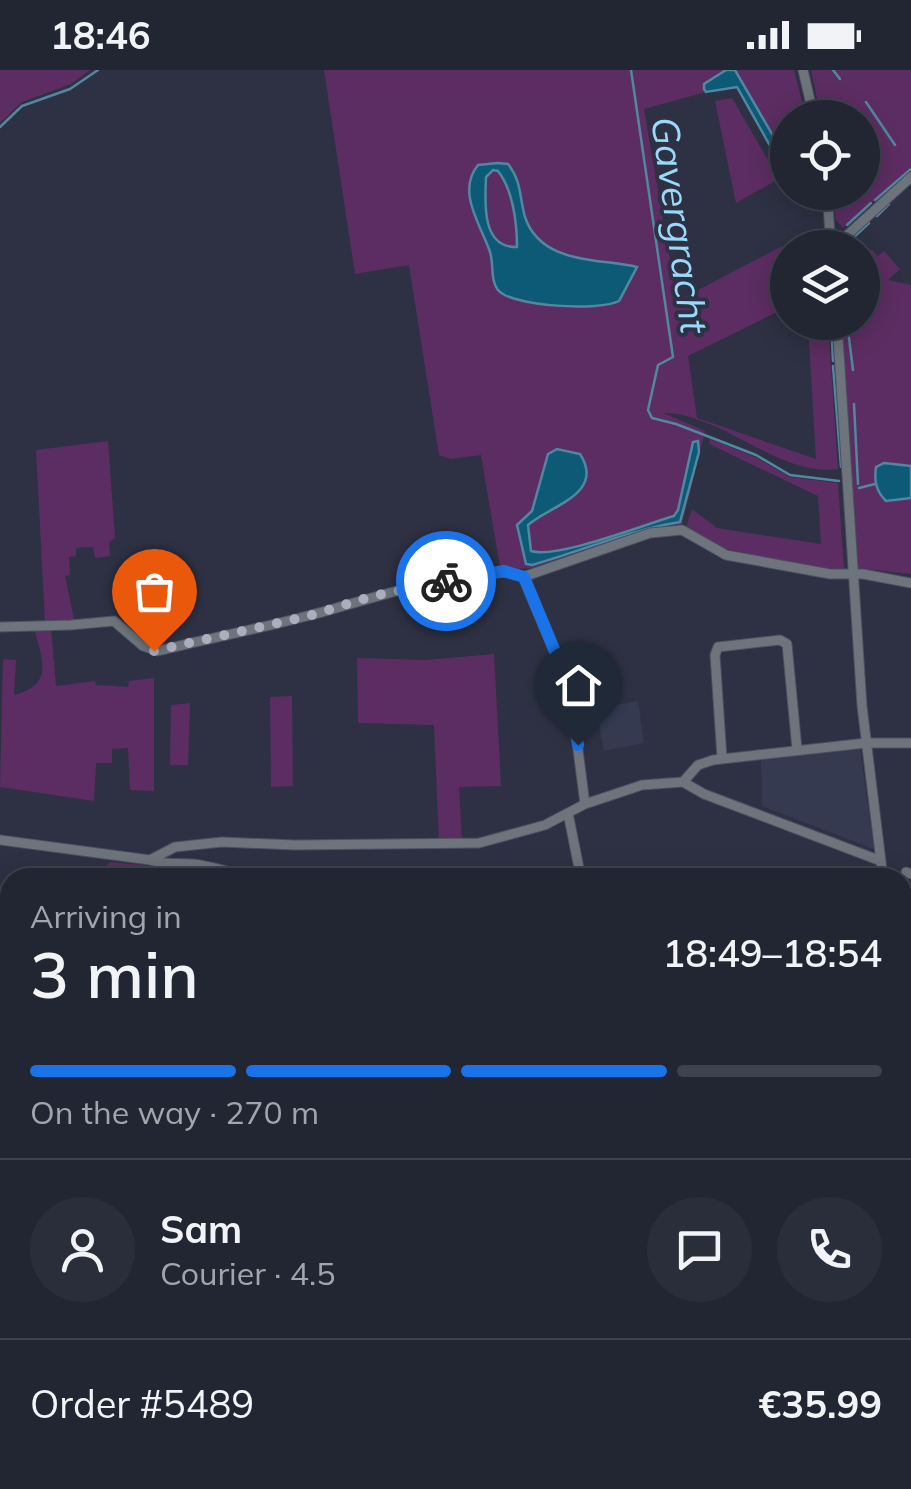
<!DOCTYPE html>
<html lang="en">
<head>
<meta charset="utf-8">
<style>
	body { margin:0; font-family:Mulish,sans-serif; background:#2a2d3a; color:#f1f3f6; height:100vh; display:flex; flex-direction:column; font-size:38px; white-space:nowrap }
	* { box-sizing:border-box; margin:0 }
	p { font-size:32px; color:#a2a5ac }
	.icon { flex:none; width:55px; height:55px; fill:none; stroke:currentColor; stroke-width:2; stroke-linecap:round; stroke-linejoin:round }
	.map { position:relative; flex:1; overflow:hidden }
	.sheet { position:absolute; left:0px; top:798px; width:912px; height:622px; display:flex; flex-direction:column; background:#222532; border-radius:30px 30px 0 0; box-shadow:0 5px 25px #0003,0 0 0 2px #3f424d }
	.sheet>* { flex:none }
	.buttons { position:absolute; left:770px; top:30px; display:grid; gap:20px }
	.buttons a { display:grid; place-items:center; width:110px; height:110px; border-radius:50%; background:#222532; box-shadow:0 5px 25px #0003,0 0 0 2px #3f424d; font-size:50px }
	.pin { position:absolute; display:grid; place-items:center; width:85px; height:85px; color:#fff; margin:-102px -42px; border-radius:50% 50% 50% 0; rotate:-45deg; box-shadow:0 0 10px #0007 }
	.pin .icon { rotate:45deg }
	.courier { position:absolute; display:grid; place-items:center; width:100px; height:100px; margin:-50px; border:8px solid #1a73e8; border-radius:50%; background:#fff; color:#222; box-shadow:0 2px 12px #0007 }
	.headline em { font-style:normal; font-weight:600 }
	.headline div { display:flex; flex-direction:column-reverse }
	.headline { display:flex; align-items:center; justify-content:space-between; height:170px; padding:0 30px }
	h1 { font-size:65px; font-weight:600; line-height:75px }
	.bar { display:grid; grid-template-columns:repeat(4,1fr); gap:15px 10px; align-content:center; height:120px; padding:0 30px }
	.bar i { height:12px; border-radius:8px; background:#3f424d }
	.bar .active { background:#1a73e8 }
	.bar p { grid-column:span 4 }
	.line { display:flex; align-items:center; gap:25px; padding:0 30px; border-top:2px solid #3f424d }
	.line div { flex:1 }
	.round { display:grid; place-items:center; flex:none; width:105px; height:105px; border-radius:52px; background:#2a2d3a }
	.status { display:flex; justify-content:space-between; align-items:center; height:70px; padding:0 50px; background:#222532; direction:ltr }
	.status svg { height:28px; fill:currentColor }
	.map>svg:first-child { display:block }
</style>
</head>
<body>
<div class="status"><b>18:46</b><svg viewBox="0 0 49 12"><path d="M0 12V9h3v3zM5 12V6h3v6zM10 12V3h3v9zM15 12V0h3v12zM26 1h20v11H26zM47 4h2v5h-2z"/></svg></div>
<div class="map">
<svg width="911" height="1419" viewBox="0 0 911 1419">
	<rect width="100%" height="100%" fill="#2e3143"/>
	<!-- built -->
	<path fill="#363a51" d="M638,631l6,42 -40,8 -7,-38 -19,4v-5z
		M860,679l14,100 -112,-43 -1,-47z"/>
	<!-- green -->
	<path fill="#5c2d62" d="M0,0h90l-19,14 -49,18 -22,21z
		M324,0h402l-22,14 2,8 -62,17 33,192 105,-55 5,19v42l-99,49 9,62 119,41 -8,-136h20l10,146c-59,9 -115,-56 -175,-56l42,18 -23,94c-62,5 -120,53 -182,42l-19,-112 -31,4 -11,-4 -30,-190 -54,9z
		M735,0h59l12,47 -18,1 -1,42z
		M811,0h100v98l-68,60 -8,-9 -2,-26 29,-1v-74l-41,-1z
		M732,28l47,81 -43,24 -21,-102z
		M871,179l7,7 6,-5 16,18 -12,11 23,5v289l-54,-6 -16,-245 21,-1 1,-56z
		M710,369l45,18 35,20 48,6 6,86 -33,-2 -89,-19 -36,-21 6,-18 25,19 104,16 -3,-48 -109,-52z
		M108,371l7,97 -6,5 1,13 -15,2 -2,-11 -17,1v8l-7,1 1,18 -5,1 9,43 -2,3 -27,-1 -9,-171z
		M34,558h17l5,58 39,-5 1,4 32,2 1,-6 25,-3v113l-24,-1 -2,-42 -16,1v14h-16l-2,38 -94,-14 3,-128 13,1 -2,35c41,-11 28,-36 20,-67z
		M494,584l7,132 -42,1 3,54h-23l-5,-116 -76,-2 -1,-65 68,2z
		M292,626l1,90 -22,1 -1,-90z
		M190,633l-2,62h-18l1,-60z
		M110,792l97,9 23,6 -128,1 1,-8z
		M0,853l10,2v170l-10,-5z
		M0,1218l10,17v112l-10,12z
		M0,1376l10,9v25h101l6,9h-117z
		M165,1410h121l-3,9h-118z"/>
	<!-- water -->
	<path fill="#0d5a77" stroke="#5188a0" stroke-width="2.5" fill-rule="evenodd" d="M726,0h9l52,90v16l-50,-89 -31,5 -2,-3v-5z
		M498,93l10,1c14,18 11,32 17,53 16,48 75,41 112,50l-18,34c-19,10 -107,6 -121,-11 -8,-10 -4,-26 -8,-38 -9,-27 -34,-60 -12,-87zM493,100l5,1c15,19 19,52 19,76 -36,1 -32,-45 -31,-70z
		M698,371l1,11 -19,70c-50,8 -99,29 -148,43l-6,-1 -9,-39 15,-14 16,-57 9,-5 23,5c26,40 -31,52 -52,71l3,26c26,8 112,-26 143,-35l4,-6 15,-68z
		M884,393l27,3v32l-25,3c-10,-10 -12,-20 -10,-34z"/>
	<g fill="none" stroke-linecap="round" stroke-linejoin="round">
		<!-- stream -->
		<path stroke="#5188a0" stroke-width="2.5" d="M631,0l42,287 -15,8 -10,45 4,8 24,6 80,31 34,20 49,6
			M833,0l7,9
			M866,32l29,43
			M0,57l22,-21 48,-17 28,-19
			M875,130l36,-31
			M877,146l12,-12
			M847,155l24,-22
			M854,167l15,-14
			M831,252l2,39
			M847,252l6,48
			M833,296l8,101
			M854,334l4,80
			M859,418l16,-4
			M261,1419l11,-9"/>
		<!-- canal -->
		<path stroke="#0d5a77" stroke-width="6" d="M0,1197l10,17
			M122,1410l5,9"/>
		<defs>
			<path id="minor" d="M803,0l11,48
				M827,122l4,56
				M833,178l78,-71
				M837,252l25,384 21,172
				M523,507l47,112 15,115
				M0,557l71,-2 43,-4 29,25 15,5c49,-12 100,-22 149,-35 43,-10 181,-59 216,-39l127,-44 32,-3 44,25 104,19h33l48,9
				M722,688l-7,-103 3,-8 62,-7 7,4 10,105
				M683,712l21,12 177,67
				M568,743l13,65
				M0,770l150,20c18,6 23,2 42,4 20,2 39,8 59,14
				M150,790l25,-13 47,-5 73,3 184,-2 66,-18 40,-21 57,-19 41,-3 15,-17 15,-5 153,-17h45
				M906,802l5,2
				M902,818l9,1
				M904,830l7,-1
				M902,941l9,9
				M902,961l9,67
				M902,1150l9,54
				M0,1213l10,17
				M902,1282l9,-1
				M902,1409l9,-1
				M113,1410l6,9
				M461,1410l4,9
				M845,1419l48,-9"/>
			<path id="major" d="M0,1130l10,4
				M517,1410l9,9"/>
		</defs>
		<!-- minor casing -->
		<use href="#minor" stroke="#4d5061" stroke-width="11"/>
		<!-- major casing -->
		<use href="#major" stroke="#4d5061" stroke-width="14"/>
		<!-- minor -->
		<use href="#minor" stroke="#6e747c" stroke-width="9"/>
		<!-- major -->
		<use href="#major" stroke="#a9b5c5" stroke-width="11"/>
	</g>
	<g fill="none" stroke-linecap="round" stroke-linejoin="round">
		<!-- done -->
		<path stroke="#acaebd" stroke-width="10" stroke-dasharray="0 18" d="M154,581l155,-35 64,-20 73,-15"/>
		<!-- route -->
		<path stroke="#1a73e8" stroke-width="12" d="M446,511l58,-10 20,6 43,103 11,65"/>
	</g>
	<g text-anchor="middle" stroke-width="8" stroke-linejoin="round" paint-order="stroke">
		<!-- water labels -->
		<g font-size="38" font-style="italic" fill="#99dafb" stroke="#2e3143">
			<text transform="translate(679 155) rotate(82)" y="13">Gavergracht</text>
		</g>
	</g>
</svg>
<div class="buttons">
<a><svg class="icon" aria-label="locate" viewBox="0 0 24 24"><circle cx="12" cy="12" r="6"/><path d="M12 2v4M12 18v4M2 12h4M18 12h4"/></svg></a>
<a><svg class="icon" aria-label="layers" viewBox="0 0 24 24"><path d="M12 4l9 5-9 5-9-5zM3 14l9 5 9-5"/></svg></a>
</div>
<div class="pin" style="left:154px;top:581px;background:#ea580c"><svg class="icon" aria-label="bag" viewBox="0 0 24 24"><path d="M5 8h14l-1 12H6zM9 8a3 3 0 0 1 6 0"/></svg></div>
<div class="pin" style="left:578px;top:675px;background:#1f2937"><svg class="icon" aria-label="home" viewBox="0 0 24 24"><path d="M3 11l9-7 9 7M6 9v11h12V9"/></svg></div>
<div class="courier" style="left:446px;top:511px"><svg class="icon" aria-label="bike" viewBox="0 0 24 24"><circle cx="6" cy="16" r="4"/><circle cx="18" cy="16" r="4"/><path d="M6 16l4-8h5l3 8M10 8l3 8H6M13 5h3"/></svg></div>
<section class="sheet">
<div class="headline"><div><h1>3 min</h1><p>Arriving in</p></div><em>18:49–18:54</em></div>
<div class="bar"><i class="active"></i><i class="active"></i><i class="active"></i><i></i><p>On the way · 270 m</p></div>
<div class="line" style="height:180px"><a class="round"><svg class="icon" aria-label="person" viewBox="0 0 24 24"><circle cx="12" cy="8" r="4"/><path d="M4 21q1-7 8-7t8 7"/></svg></a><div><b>Sam</b><p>Courier · 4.5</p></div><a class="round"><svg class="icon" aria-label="chat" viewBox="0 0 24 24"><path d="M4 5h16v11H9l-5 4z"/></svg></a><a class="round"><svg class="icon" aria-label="phone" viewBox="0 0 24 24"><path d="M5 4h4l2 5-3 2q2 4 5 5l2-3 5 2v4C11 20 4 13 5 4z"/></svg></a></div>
<div class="line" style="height:130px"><div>Order #5489</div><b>€35.99</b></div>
</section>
</div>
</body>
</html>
